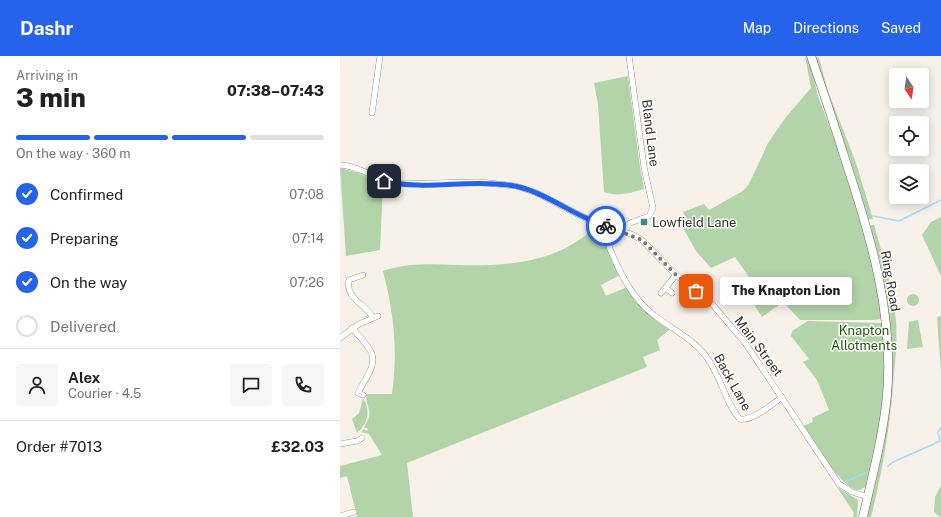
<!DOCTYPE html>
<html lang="en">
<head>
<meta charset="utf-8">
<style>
	body { margin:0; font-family:"Public Sans",sans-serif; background:#f6f6f6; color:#202124; height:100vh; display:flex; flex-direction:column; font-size:15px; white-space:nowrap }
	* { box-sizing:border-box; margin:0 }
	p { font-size:13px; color:#757577 }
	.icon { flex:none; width:22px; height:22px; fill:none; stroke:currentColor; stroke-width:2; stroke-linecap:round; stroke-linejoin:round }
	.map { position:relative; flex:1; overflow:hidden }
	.side { display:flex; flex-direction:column; background:#fff; width:340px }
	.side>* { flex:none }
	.needle { width:26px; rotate:167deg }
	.fabs { position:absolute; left:549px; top:12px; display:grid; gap:8px }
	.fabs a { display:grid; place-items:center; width:40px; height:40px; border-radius:4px; background:#fff; box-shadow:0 2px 10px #0003; font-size:20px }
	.pin { position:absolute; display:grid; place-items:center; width:34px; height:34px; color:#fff; margin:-17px; border-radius:8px; box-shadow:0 2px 6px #0006 }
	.courier { position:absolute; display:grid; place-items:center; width:40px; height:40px; margin:-20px; border:3px solid #2563eb; border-radius:50%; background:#fff; color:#222; box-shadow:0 1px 5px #0007 }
	.bubble { position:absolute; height:28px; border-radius:4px; background:#fff; box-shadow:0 2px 10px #0003; font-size:13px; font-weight:800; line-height:28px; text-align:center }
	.summary em { font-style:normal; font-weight:800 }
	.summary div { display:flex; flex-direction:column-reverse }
	.summary { display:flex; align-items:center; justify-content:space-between; height:68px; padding:0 16px }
	h1 { font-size:26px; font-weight:800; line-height:30px }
	.bar { display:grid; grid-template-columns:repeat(4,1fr); gap:6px 4px; align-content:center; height:48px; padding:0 16px }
	.bar i { height:5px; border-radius:3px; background:#e0e0e0 }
	.bar .current { background:#2563eb }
	.bar p { grid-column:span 4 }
	.line { display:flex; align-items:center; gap:10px; padding:0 16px; border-top:1px solid #e0e0e0 }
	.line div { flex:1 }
	.round { display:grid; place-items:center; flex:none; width:42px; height:42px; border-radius:4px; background:#f6f6f6 }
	ol { padding:0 16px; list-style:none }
	li { display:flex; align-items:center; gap:12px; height:44px }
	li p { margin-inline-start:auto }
	li .icon { padding:4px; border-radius:50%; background:#2563eb; color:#fff; stroke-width:4 }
	li:last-child { color:#757577 }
	li i { width:22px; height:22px; border:2px solid #e0e0e0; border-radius:50% }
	header { display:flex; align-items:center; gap:24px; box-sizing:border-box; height:56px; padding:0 20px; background:#2563eb; color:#fff }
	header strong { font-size:19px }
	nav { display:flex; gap:22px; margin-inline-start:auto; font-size:14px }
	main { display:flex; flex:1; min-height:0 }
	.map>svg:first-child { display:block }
</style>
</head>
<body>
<header>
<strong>Dashr</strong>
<nav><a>Map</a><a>Directions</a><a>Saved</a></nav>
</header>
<main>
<section class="side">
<div class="summary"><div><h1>3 min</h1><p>Arriving in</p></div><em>07:38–07:43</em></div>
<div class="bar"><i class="current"></i><i class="current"></i><i class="current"></i><i></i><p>On the way · 360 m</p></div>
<ol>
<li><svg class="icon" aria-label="check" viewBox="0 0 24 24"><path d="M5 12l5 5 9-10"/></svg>Confirmed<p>07:08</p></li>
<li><svg class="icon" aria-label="check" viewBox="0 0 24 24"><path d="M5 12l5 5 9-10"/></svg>Preparing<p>07:14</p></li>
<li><svg class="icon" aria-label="check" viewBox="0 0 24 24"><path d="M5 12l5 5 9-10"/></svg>On the way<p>07:26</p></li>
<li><i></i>Delivered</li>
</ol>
<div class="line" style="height:72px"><a class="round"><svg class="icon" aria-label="person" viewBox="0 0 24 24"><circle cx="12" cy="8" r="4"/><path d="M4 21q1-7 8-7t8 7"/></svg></a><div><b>Alex</b><p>Courier · 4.5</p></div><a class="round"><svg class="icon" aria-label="chat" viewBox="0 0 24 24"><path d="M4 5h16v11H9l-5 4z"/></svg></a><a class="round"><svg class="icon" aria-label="phone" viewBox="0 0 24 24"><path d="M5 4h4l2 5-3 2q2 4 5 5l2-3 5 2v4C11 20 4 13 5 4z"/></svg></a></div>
<div class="line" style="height:52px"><div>Order #7013</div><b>£32.03</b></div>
</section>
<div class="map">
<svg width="601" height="461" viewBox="0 0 601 461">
	<rect width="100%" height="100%" fill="#f7f1ea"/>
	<!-- green -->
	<path fill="#b3d3a9" d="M465,0c10,13 9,29 14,43 21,56 44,113 56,171 3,16 5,32 8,49l-12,1h-71l-17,-18 -21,15 -17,-27 10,-4 -20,-29 -24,11 -15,-17 -14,-25 7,-2 -6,-12 21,-8 5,6 34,-19 6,-7 19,-41 18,-26 25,-29z
		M475,0l4,2 9,33 28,72 17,56h-5l-14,-47z
		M288,20l11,85 5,28c-14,4 -25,8 -40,3l-6,-88 -4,-21z
		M0,112l19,5 24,11 -3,66 -34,6z
		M601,161v59l-19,-41 9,-13z
		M251,169l14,3 2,3v17l13,27 -19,10 5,11 21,-9 13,19 30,23 -13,11 3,10 -17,7 4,10 -240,96 6,54h-56l-10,-41 -7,2v-12l42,-11 -13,-21 -8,-2 3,-3 3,2 1,-2 -4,-2c11,-16 2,-18 2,-33h26c6,-44 2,-80 -9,-123 24,-8 48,-7 73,-6 50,1 99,-1 137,-36z
		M531,169h3c9,32 19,63 22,96 1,17 0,35 -2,52 -3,49 -11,96 -23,144h-5l25,-175 -5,-48 -6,-33 -10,-34z
		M567 244a6 6 0 1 1 12 0a6 6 0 1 1-12 0Z
		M601,260v56l-4,-55z
		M578,264l5,27 -16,2 2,-27z
		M468,265l74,2c2,19 4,39 2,58 -1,16 -10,94 -18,105 -2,2 -6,4 -8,4 -16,-1 -46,-50 -55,-64l10,-4 -1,-4 17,-8 -12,-30 -14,-18 6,-3 -18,-23 1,-5z
		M23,342c8,12 5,26 -6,35l-5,-14 7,-6z
		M601,429v32h-1l-6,-5 1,-15z
		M497,431l21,13 -1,17h-4l1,-4z"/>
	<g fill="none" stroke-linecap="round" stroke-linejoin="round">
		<!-- stream -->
		<path stroke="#a3daf8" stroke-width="1.5" d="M533,160l26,5 42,-21
			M595,387l5,-2 -2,-9 3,-4
			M548,410l5,-4 41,-18
			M505,426l20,-9"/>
		<defs>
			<path id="minor" d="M32,57l8,-57
				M0,109c20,1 38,15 57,19l81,-2 38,4 21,7 56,29 38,12 11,6 34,35 37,30 33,39 93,140 13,8 16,5
				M270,172l-2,13 2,8c10,24 23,51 44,66 16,13 38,23 51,40 15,18 21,50 35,64 11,3 33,-15 42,-22
				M283,176l7,-9 19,-7 4,-8 -9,-41 -15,-111
				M23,219l-14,5c-4,19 17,24 24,38
				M326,232l6,5
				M321,237l15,-18
				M12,272c6,7 13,14 18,22 9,14 -6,30 -12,43l5,2
				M0,282l19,-14 19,-8
				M0,388l17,-3 5,-3
				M0,460l14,-4"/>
			<path id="highway" d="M471,0c12,35 24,71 35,106 25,76 48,153 41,233 -4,42 -15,82 -24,122"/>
		</defs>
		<!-- minor casing -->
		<use href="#minor" stroke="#6b6661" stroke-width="6"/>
		<!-- highway casing -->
		<use href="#highway" stroke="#6b6661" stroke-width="9"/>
		<!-- minor -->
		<use href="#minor" stroke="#fff" stroke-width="5.5"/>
		<!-- highway -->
		<use href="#highway" stroke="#fff" stroke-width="8"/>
	</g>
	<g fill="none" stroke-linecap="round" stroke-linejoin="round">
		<!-- done -->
		<path stroke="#787470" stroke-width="4" stroke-dasharray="0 7.2" d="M266,170l36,14 34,35 20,16"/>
		<!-- route -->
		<path stroke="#2563eb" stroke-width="5" d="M44,125c40,10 83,-2 124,4 35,4 64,31 98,41"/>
	</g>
	<!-- markers -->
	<rect fill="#45897c" stroke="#fff" stroke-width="1.5" x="300" y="162" width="8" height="8" rx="2"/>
	<g text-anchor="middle" stroke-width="3" stroke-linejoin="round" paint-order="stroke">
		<!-- street labels -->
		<g font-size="13" fill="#33312e" stroke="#fff">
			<text transform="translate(311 77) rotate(83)" y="5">Bland Lane</text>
			<text transform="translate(551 225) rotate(80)" y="5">Ring Road</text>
			<text transform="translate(419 290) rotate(53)" y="5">Main Street</text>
			<text transform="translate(393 326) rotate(61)" y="5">Back Lane</text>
		</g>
		<!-- poi labels -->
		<g font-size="13" fill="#33312e" stroke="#fff" text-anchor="start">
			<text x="312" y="171">Lowfield Lane</text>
		</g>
		<!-- park labels -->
		<g font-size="13" fill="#215507" stroke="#fff">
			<text x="524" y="279">Knapton<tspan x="524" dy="15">Allotments</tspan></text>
		</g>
	</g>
</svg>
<div class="fabs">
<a><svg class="needle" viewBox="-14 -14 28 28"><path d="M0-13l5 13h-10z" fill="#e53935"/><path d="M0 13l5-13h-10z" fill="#757577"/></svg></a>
<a><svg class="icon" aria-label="locate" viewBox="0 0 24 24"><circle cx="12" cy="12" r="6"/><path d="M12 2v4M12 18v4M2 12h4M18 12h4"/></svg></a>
<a><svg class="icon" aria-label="layers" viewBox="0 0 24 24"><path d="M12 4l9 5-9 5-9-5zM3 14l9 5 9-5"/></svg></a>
</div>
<div class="pin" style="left:356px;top:235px;background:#ea580c"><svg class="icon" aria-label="bag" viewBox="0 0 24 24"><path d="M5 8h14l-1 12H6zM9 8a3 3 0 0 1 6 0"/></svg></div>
<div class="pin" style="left:44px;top:125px;background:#1f2937"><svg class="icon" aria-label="home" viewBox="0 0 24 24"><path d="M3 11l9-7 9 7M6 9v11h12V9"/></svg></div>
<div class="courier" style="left:266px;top:170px"><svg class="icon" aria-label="bike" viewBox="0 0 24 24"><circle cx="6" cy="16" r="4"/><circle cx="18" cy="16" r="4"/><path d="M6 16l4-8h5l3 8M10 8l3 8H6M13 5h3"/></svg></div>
<div class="bubble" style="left:380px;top:221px;width:132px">The Knapton Lion</div>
</div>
</main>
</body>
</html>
